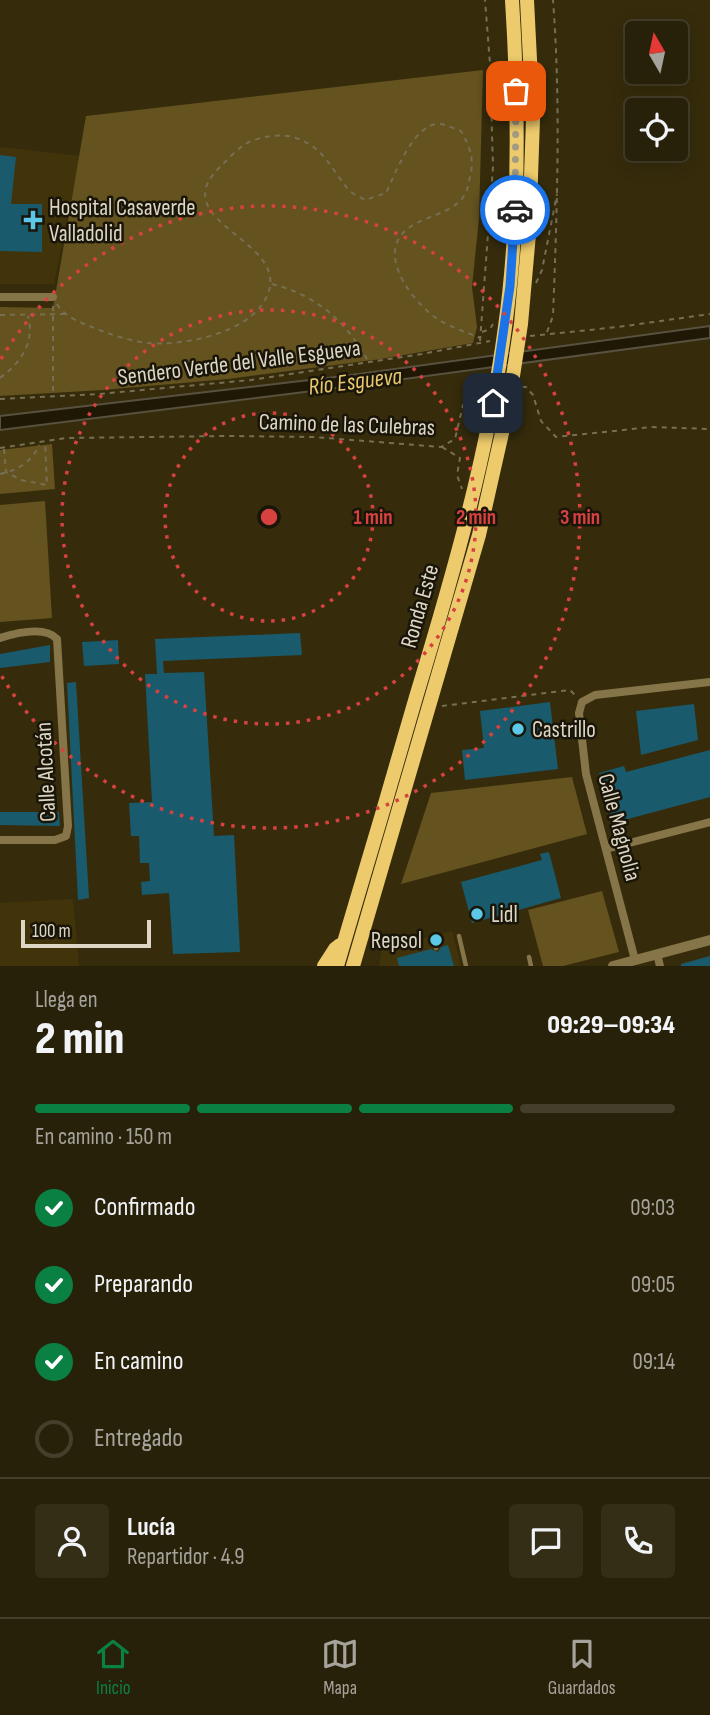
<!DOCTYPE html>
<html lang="es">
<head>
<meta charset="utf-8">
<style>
	body { margin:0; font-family:"Sofia Sans Condensed",sans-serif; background:#342e17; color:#f1f3f6; height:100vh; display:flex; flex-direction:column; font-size:26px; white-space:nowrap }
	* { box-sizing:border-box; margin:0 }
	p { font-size:23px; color:#a5a39c }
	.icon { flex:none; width:38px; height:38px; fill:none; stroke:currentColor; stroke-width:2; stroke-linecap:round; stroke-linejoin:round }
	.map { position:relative; height:966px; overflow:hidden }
	.details { display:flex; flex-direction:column; background:#282109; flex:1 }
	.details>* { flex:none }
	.needle { width:46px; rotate:351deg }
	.tools { position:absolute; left:625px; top:21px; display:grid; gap:14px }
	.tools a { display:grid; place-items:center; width:63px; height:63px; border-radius:7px; background:#282109; box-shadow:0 4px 18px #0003,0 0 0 2px #443e2a; font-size:35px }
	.scale { position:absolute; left:21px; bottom:18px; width:130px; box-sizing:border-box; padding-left:7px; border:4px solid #ddd6c5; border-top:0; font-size:19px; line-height:24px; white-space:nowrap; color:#ddd6c5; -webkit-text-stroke:5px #191508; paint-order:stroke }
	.pin { position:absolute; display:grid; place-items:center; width:60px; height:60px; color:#fff; margin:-30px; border-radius:14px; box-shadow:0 4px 10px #0006 }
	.courier { position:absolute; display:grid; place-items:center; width:70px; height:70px; margin:-35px; border:5px solid #1a73e8; border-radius:50%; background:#fff; color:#222; box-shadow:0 2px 9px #0007 }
	.overview em { font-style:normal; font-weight:800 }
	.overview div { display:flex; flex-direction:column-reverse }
	.overview { display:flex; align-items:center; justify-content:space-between; height:119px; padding:0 35px }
	h1 { font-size:46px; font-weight:800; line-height:52px }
	.bar { display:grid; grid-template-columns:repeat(4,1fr); gap:10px 7px; align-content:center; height:84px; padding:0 35px }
	.bar i { height:9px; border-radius:5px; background:#443e2a }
	.bar .active { background:#0b8043 }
	.bar p { grid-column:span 4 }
	.line { display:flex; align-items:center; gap:18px; padding:0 35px; border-top:2px solid #443e2a }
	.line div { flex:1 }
	.round { display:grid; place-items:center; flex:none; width:74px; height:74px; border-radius:7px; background:#342e17 }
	ol { padding:0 35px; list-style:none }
	li { display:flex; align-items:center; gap:21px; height:77px }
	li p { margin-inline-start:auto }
	li .icon { padding:7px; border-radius:50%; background:#0b8043; color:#fff; stroke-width:4 }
	li:last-child { color:#a5a39c }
	li i { width:38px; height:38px; border:4px solid #443e2a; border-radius:50% }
	.dock { display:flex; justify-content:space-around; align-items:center; height:98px; border-top:2px solid #443e2a; background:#282109; font-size:19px; color:#a5a39c }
	.dock a { display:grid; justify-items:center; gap:4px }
	.dock .active { color:#0b8043 }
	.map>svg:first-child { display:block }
</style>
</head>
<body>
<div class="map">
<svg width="710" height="966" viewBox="0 0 710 966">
	<rect width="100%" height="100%" fill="#362c0c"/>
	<!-- built -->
	<path fill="#41330a" d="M0,147l80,9 -26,128h-54z
		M73,899l6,67h-79v-63z
		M452,931l9,35h-82l3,-17z"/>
	<!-- green -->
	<path fill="#64521f" d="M483,70l-4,148 -7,69 5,40 -4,16 -92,16 -153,20 -125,11 -103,6v-89l53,1 33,-192z
		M52,444l3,45 -55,5v-44z
		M45,501l7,117 -52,4v-117z
		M572,777l15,57 -186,50 30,-91z
		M602,891l17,61 -56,14h-20l-15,-56z"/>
	<!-- water -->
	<path fill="#1f1805" stroke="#58513f" stroke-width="2" d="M710,326v12l-365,49 -345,43v-14l344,-40z"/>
	<!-- building -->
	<path fill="#195a6c" d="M0,155l16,2 -5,47h31v48l-42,-1z
		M300,633l2,22 -139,6 1,12 40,-1 10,164 20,-1 6,117 -67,2 -4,-61 -27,2 -1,-13 9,-1 -1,-18h-9l-1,-27h-8l-2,-33 23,-1 -7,-128h12l-2,-35z
		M118,640l1,24 -35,2 -2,-24z
		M50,645v17l-50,6v-14z
		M76,682l13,216 -11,2 -11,-217z
		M550,702l8,67 -93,11 -3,-30 22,-2 -4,-37z
		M694,704l4,36 -57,15 -5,-44z
		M710,750v47l-97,26 -14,-50 25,-7 2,6z
		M0,812h59l1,14 -60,-1z
		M549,852l12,46 -89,25 -11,-41 81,-22 -2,-6z
		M448,945l6,21h-55l-2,-8 34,-9 7,3 3,-5z
		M710,956v10h-29v-2z"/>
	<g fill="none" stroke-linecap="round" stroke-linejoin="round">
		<!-- path -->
		<path stroke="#776f54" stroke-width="2" stroke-dasharray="5 5" stroke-linecap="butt" d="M536,283l6,-13 15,-76
			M272,284c44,11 74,37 96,77
			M57,304c7,12 22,18 35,23 17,7 37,14 56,16 36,3 101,-10 118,-45 30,-58 -106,-75 -45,-132 8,-8 18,-19 28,-24 13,-6 34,-9 47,-4 29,10 34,30 52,51 4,5 12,8 17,11l21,-7c9,-19 28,-70 53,-69 7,0 15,5 22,7 10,18 14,29 8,50 -1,4 -2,12 -5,15 -11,18 -46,21 -60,36 -25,25 7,66 28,83 14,11 32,16 48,23
			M53,306v91
			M0,315l65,-1
			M482,332l8,-3 3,-5
			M547,332l6,-16c4,-106 8,-211 0,-316
			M530,336l88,-9 92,-13
			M480,341l13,-174 -3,-103 -5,-64
			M0,378c21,-16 35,-35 28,-62
			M522,387h4l7,8 8,26 15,16 96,-10 58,2
			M0,399l99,-5 152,-14 171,-26 68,-13
			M442,447l18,11 -3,17 5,14
			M0,448l66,-10 163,-2 85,1 127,10 14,-8 8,-34 11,-15 11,-1
			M4,449l2,23 15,8 26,5 -2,-42
			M0,474c18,-4 32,-12 39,-29
			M442,706l128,-16 6,6"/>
		<!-- service -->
		<path stroke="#857548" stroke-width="4.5" d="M459,936l7,30
			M434,939l2,9
			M529,957l2,9"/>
		<!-- minor -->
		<path stroke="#857548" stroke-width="8" d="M0,297h53
			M0,638c16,-5 45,-12 57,1l11,187 -2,10 -11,4h-55
			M606,849l104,-27
			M657,954l3,12
			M635,960l-49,-186 -7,-61 3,-11 13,-7 115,-13"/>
		<!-- tertiary -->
		<path stroke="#857548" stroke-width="10" d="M613,966l97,-26"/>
		<!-- trunk -->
		<path stroke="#edca6b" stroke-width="14" d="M324,966l11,-17 5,-4
			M337,966c27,-90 53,-179 79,-269 37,-122 72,-243 89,-370 15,-108 14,-218 7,-327
			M353,966l126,-431 30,-133 12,-78 8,-90 4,-115 -6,-119"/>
	</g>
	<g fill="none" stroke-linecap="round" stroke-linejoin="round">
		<!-- done -->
		<path stroke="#a39a84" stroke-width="7" stroke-dasharray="0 12.6" d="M515,210l1,-119"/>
		<!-- route -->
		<path stroke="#1a73e8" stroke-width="9" d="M493,403l17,-117 5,-76"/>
	</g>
	<!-- distance rings -->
	<g fill="none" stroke="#d74240" stroke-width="3.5" stroke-dasharray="3.5 7">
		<circle cx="269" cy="517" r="104"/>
		<circle cx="269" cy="517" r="207"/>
		<path d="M1 359A311 311 0 1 1 1 675"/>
	</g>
	<!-- markers -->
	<g fill="#5bc8e7" stroke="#191508" stroke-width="2.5">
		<path d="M29.5 209.5h7v7h7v7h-7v7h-7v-7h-7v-7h7z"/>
		<circle cx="518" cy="729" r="7"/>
		<circle cx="477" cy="914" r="7"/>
		<circle cx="436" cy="940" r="7"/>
	</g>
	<g text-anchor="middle" stroke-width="5" stroke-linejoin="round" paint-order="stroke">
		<!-- poi labels -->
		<g font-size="23" fill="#ddd6c5" stroke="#191508" text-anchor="start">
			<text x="49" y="215">Hospital Casaverde<tspan x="49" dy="26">Valladolid</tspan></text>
			<text x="532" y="737">Castrillo</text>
			<text x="491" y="922">Lidl</text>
			<text x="422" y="948" text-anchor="end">Repsol</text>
		</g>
		<!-- street labels -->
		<g font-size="23" fill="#ddd6c5" stroke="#191508">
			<text transform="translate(239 362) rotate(-7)" y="8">Sendero Verde del Valle Esgueva</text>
			<text transform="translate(347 424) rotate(2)" y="8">Camino de las Culebras</text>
			<text transform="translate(419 606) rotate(-74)" y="8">Ronda Este</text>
			<text transform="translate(45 772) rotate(-93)" y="8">Calle Alcotán</text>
			<text transform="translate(620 827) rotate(75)" y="8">Calle Magnolia</text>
		</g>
		<!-- water labels -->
		<g font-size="24" font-style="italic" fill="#e9c86d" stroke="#191508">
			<text transform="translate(355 381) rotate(-7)" y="8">Río Esgueva</text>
		</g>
	</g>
	<circle cx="269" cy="517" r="10" fill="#d74240" stroke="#191508" stroke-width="3.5"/>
	<g font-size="21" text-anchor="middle" font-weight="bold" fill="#d74240" stroke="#191508" stroke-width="5" stroke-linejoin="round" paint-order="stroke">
		<text x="373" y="524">1 min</text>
		<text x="476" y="524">2 min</text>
		<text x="580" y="524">3 min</text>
	</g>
</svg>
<div class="tools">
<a><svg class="needle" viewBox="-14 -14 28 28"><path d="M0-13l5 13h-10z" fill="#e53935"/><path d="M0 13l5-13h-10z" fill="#a5a39c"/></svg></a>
<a><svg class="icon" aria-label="locate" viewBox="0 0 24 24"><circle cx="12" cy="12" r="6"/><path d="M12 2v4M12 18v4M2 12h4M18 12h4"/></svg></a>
</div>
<div class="scale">100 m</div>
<div class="pin" style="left:516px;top:91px;background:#ea580c"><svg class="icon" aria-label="bag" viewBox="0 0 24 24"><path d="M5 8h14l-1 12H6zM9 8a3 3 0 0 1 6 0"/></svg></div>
<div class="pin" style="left:493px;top:403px;background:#1f2937"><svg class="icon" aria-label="home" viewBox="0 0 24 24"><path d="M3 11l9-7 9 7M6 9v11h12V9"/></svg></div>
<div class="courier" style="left:515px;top:210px"><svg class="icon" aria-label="car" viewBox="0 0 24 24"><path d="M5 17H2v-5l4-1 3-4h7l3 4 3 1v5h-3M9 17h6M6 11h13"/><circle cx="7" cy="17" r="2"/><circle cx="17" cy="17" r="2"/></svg></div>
</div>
<section class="details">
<div class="overview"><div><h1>2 min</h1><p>Llega en</p></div><em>09:29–09:34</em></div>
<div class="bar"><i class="active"></i><i class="active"></i><i class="active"></i><i></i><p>En camino · 150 m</p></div>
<ol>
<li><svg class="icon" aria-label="check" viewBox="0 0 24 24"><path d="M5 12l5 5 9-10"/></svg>Confirmado<p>09:03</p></li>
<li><svg class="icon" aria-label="check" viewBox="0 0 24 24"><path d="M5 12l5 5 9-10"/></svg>Preparando<p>09:05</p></li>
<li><svg class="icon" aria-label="check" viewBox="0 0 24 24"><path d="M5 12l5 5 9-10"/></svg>En camino<p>09:14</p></li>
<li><i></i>Entregado</li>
</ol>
<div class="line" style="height:126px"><a class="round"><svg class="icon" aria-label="person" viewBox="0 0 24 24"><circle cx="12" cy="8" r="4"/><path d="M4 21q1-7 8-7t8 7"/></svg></a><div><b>Lucía</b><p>Repartidor · 4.9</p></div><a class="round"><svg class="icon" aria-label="chat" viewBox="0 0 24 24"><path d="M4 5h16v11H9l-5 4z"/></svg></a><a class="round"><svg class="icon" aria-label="phone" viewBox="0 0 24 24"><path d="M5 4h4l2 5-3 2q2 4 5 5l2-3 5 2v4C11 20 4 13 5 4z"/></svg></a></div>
</section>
<nav class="dock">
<a class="active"><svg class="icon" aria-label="home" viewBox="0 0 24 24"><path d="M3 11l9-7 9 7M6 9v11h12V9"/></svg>Inicio</a>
<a><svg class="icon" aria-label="map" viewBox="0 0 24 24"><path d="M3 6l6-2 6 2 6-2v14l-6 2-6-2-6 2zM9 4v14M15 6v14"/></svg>Mapa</a>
<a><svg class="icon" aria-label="saved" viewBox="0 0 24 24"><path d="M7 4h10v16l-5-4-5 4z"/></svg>Guardados</a>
</nav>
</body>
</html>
